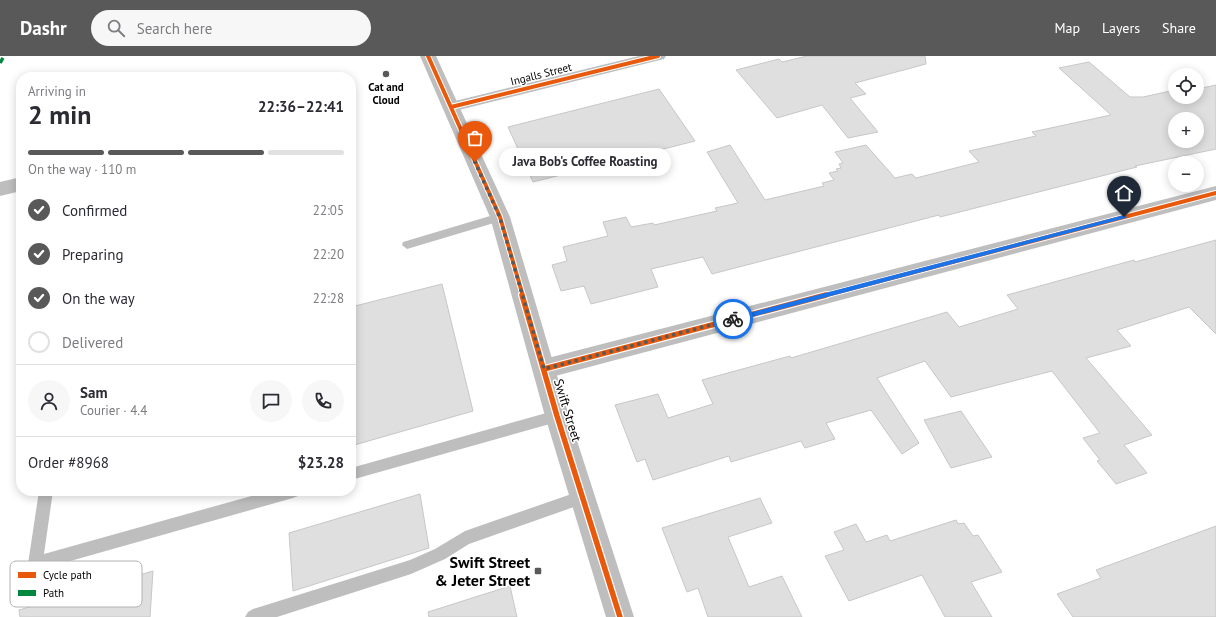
<!DOCTYPE html>
<html lang="en">
<head>
<meta charset="utf-8">
<style>
	body { margin:0; font-family:"PT Sans",sans-serif; background:#f7f7f7; color:#2b2b33; height:100vh; display:flex; flex-direction:column; font-size:15px; white-space:nowrap }
	* { box-sizing:border-box; margin:0 }
	p { font-size:13px; color:#7c7c81 }
	.icon { flex:none; width:22px; height:22px; fill:none; stroke:currentColor; stroke-width:2; stroke-linecap:round; stroke-linejoin:round }
	.map { position:relative; flex:1; overflow:hidden }
	.panel { position:absolute; left:16px; top:16px; width:340px; height:424px; display:flex; flex-direction:column; background:#fff; border-radius:16px; box-shadow:0 2px 10px #0003 }
	.panel>* { flex:none }
	.fabs { position:absolute; left:1168px; top:12px; display:grid; gap:8px }
	.fabs a { display:grid; place-items:center; width:36px; height:36px; border-radius:50%; background:#fff; box-shadow:0 2px 10px #0003; font-size:20px }
	.pin { position:absolute; display:grid; place-items:center; width:34px; height:34px; color:#fff; margin:-41px -17px; border-radius:50% 50% 50% 0; rotate:-45deg; box-shadow:0 0 4px #0007 }
	.pin .icon { rotate:45deg }
	.courier { position:absolute; display:grid; place-items:center; width:40px; height:40px; margin:-20px; border:3px solid #1a73e8; border-radius:50%; background:#fff; color:#222; box-shadow:0 1px 5px #0007 }
	.bubble { position:absolute; height:28px; border-radius:14px; background:#fff; box-shadow:0 2px 10px #0003; font-size:13px; font-weight:600; line-height:28px; text-align:center }
	.summary em { font-style:normal; font-weight:600 }
	.summary div { display:flex; flex-direction:column-reverse }
	.summary { display:flex; align-items:center; justify-content:space-between; height:68px; padding:0 12px }
	h1 { font-size:26px; font-weight:600; line-height:30px }
	.bar { display:grid; grid-template-columns:repeat(4,1fr); gap:6px 4px; align-content:center; height:48px; padding:0 12px }
	.bar i { height:5px; border-radius:3px; background:#e1e1e2 }
	.bar .selected { background:#595959 }
	.bar p { grid-column:span 4 }
	.line { display:flex; align-items:center; gap:10px; padding:0 12px; border-top:1px solid #e1e1e2 }
	.line div { flex:1 }
	.round { display:grid; place-items:center; flex:none; width:42px; height:42px; border-radius:21px; background:#f7f7f7 }
	ol { padding:0 12px; list-style:none }
	li { display:flex; align-items:center; gap:12px; height:44px }
	li p { margin-inline-start:auto }
	li .icon { padding:4px; border-radius:50%; background:#595959; color:#fff; stroke-width:4 }
	li:last-child { color:#7c7c81 }
	li i { width:22px; height:22px; border:2px solid #e1e1e2; border-radius:50% }
	header { display:flex; align-items:center; gap:24px; box-sizing:border-box; height:56px; padding:0 20px; background:#595959; color:#fff }
	header strong { font-size:19px }
	nav { display:flex; gap:22px; margin-inline-start:auto; font-size:14px }
	.search { width:280px; height:36px; background:#f7f7f7; display:flex; align-items:center; gap:10px; box-sizing:border-box; padding:0 14px; border-radius:22px; color:#7c7c81; font-size:15px }
	.map>svg:first-child { display:block }
</style>
</head>
<body>
<header>
<strong>Dashr</strong>
<div class="search"><svg class="icon" aria-label="search" viewBox="0 0 24 24"><circle cx="10" cy="10" r="6"/><path d="M15 15l6 6"/></svg>Search here</div>
<nav><a>Map</a><a>Layers</a><a>Share</a></nav>
</header>
<div class="map">
<svg width="1216" height="561" viewBox="0 0 1216 561">
	<rect width="100%" height="100%" fill="#fff"/>
	<!-- building -->
	<path fill="#dfdfdf" stroke="#c7c7c7" fill-rule="evenodd" d="M807,0h118l1,8 -71,19 11,11 -16,4 28,34 -30,6 -26,-33 -45,13 -41,-48 43,-11 3,3z
		M1089,6l41,35h13l32,-7v7h22v-8l19,-4v64l-81,17 2,1 -197,50 -1,-2 -227,59 -9,-17 -52,12 7,18 -67,17 -7,-18 -23,5 -9,-26 15,-4 -4,-14 45,-11 -5,-14 23,-5 5,10 22,-4 1,2 63,-14 -2,-3 23,-5 -31,-51 23,-7 35,55 59,-14 -2,-3 12,-3 -5,-7 9,-2 -2,-2 5,-1 -2,-4 4,-1 -8,-11 31,-7 29,33 17,-4 4,4 63,-16 -10,-11 67,-15 -4,-4 79,-17 -52,-47zM1175,63h22v22h-22z
		M659,33l36,52 -162,41 -25,-55z
		M1216,184v94l-27,-27 -72,23 14,16 -45,12 66,77 -28,10 23,28 -31,11 -19,-23 3,-1 -17,-22 17,-5 -48,-62 -101,26 -26,-36 -48,17 42,65 -17,11 -31,-44 -45,13 9,16 -30,9 -4,-7 -70,21 -2,-6 -76,24 -8,-21 -8,3 -22,-57 43,-11 10,24 45,-14 -11,-24 88,-24 1,2 156,-46 12,15 59,-18 -11,-14 127,-35 1,2z
		M442,228l31,127 -122,35v-139z
		M961,355l31,46 -41,11 -27,-48z
		M420,438l9,54 -136,43 -4,-58z
		M760,442l12,25 -44,14 21,50 33,-11 20,41h-94l-10,-29 -11,4 -25,-64z
		M956,464l2,4 6,-1 9,13 5,-1 24,37 -31,10 21,35h-47l-23,-42 -73,26 -24,-45 19,-6 -10,-18 22,-8 10,18 21,-7 3,6z
		M1216,470v91h-143l-16,-23 44,-16 -5,-8z
		M153,515l-3,46h-130l-1,-7z
		M510,530l7,31h-88l-1,-5z"/>
	<g fill="none" stroke-linecap="round" stroke-linejoin="round">
		<!-- service -->
		<path fill="#bebebe" fill-rule="evenodd" d="M500,157l4,1 1,3 -1,3 -97,29 -5,-4 1,-3z
			M557,354l5,2 1,4 -1,4 -5,2 -206,58v-12z
			M583,434l5,2 2,5 -2,5 -119,42 -24,15 -34,15 -134,43h-32l3,-5 5,-3 157,-49 25,-11 30,-18z
			M39,435h14l-9,63 225,-63h31l-2,5 -5,2 -258,73 -5,-2 -2,-5z"/>
		<!-- minor -->
		<path fill="#bebebe" fill-rule="evenodd" d="M639,0h27l-2,3 -213,53 -6,-1 -2,-4 2,-4 6,-1z
			M21,121v14l-21,5v-14z
			M1216,130v14l-672,179 -8,-3 -3,-7 3,-7 8,-3z"/>
		<!-- tertiary -->
		<path fill="#bebebe" fill-rule="evenodd" d="M420,0h16l74,161 59,199 65,201h-28l-61,-201 -55,-199z"/>
		<!-- quiet -->
		<path stroke="#00873e" stroke-width="3.5" stroke-dasharray="6 3.5" stroke-linecap="butt" d="M0,7l4,-7"/>
		<defs>
			<path id="cycleway-far1" d="M428,0l72,161 23,79
				M451,51l207,-51
				M823,240l393,-103"/>
			<path id="cycleway" d="M522,239l35,121 63,201
				M544,313l282,-74"/>
		</defs>
		<!-- cycleway-far1 casing -->
		<use href="#cycleway-far1" stroke="#fff" stroke-width="6"/>
		<!-- cycleway casing -->
		<use href="#cycleway" stroke="#fff" stroke-width="8"/>
		<!-- cycleway-far1 -->
		<use href="#cycleway-far1" stroke="#e8590c" stroke-width="4"/>
		<!-- cycleway -->
		<use href="#cycleway" stroke="#e8590c" stroke-width="5.5"/>
	</g>
	<!-- route -->
	<path fill="#1a73e8" d="M1124,159l3,2 -1,1 -393,104 -3,-3 3,-2z"/>
	<g fill="none" stroke-linecap="round" stroke-linejoin="round">
		<!-- done -->
		<path stroke="#595959" stroke-width="4" stroke-dasharray="0 7.2" d="M475,106l25,56 44,151 189,-50"/>
	</g>
	<!-- markers -->
	<g fill="#595959" stroke="#fff" stroke-width="1.5">
		<circle cx="386" cy="18" r="4"/>
		<rect x="534" y="511" width="8" height="8" rx="2"/>
	</g>
	<g text-anchor="middle" stroke-width="3" stroke-linejoin="round" paint-order="stroke">
		<!-- far-street labels -->
		<g font-size="11" fill="#000" stroke="#fff">
			<text transform="translate(541 18) rotate(-14)" y="4">Ingalls Street</text>
		</g>
		<!-- far-poi labels -->
		<g font-size="11" font-weight="bold" fill="#000" stroke="#fff">
			<text x="386" y="35">Cat and<tspan x="386" dy="13">Cloud</tspan></text>
		</g>
		<!-- street labels -->
		<g font-size="13" fill="#000" stroke="#fff">
			<text transform="translate(568 354) rotate(73)" y="5">Swift Street</text>
		</g>
		<!-- near-poi labels -->
		<g font-size="16" font-weight="bold" fill="#000" stroke="#fff" text-anchor="end">
			<text x="530" y="512">Swift Street<tspan x="530" dy="18">&amp; Jeter Street</tspan></text>
		</g>
	</g>
	<!-- legend -->
	<rect x="10" y="505" width="132" height="46" rx="6" fill="#fff" stroke="#b2b2b2" stroke-width="1"/>
	<rect x="18" y="516" width="18" height="6" fill="#e8590c"/>
	<rect x="18" y="534" width="18" height="6" fill="#00873e"/>
	<g font-size="11" fill="#000">
		<text x="43" y="523">Cycle path</text>
		<text x="43" y="541">Path</text>
	</g>
</svg>
<div class="fabs">
<a><svg class="icon" aria-label="locate" viewBox="0 0 24 24"><circle cx="12" cy="12" r="6"/><path d="M12 2v4M12 18v4M2 12h4M18 12h4"/></svg></a>
<a>+</a>
<a>−</a>
</div>
<div class="pin" style="left:475px;top:106px;background:#ea580c"><svg class="icon" aria-label="bag" viewBox="0 0 24 24"><path d="M5 8h14l-1 12H6zM9 8a3 3 0 0 1 6 0"/></svg></div>
<div class="pin" style="left:1124px;top:161px;background:#1f2937"><svg class="icon" aria-label="home" viewBox="0 0 24 24"><path d="M3 11l9-7 9 7M6 9v11h12V9"/></svg></div>
<div class="courier" style="left:733px;top:263px"><svg class="icon" aria-label="bike" viewBox="0 0 24 24"><circle cx="6" cy="16" r="4"/><circle cx="18" cy="16" r="4"/><path d="M6 16l4-8h5l3 8M10 8l3 8H6M13 5h3"/></svg></div>
<div class="bubble" style="left:499px;top:92px;width:172px">Java Bob's Coffee Roasting</div>
<section class="panel">
<div class="summary"><div><h1>2 min</h1><p>Arriving in</p></div><em>22:36–22:41</em></div>
<div class="bar"><i class="selected"></i><i class="selected"></i><i class="selected"></i><i></i><p>On the way · 110 m</p></div>
<ol>
<li><svg class="icon" aria-label="check" viewBox="0 0 24 24"><path d="M5 12l5 5 9-10"/></svg>Confirmed<p>22:05</p></li>
<li><svg class="icon" aria-label="check" viewBox="0 0 24 24"><path d="M5 12l5 5 9-10"/></svg>Preparing<p>22:20</p></li>
<li><svg class="icon" aria-label="check" viewBox="0 0 24 24"><path d="M5 12l5 5 9-10"/></svg>On the way<p>22:28</p></li>
<li><i></i>Delivered</li>
</ol>
<div class="line" style="height:72px"><a class="round"><svg class="icon" aria-label="person" viewBox="0 0 24 24"><circle cx="12" cy="8" r="4"/><path d="M4 21q1-7 8-7t8 7"/></svg></a><div><b>Sam</b><p>Courier · 4.4</p></div><a class="round"><svg class="icon" aria-label="chat" viewBox="0 0 24 24"><path d="M4 5h16v11H9l-5 4z"/></svg></a><a class="round"><svg class="icon" aria-label="phone" viewBox="0 0 24 24"><path d="M5 4h4l2 5-3 2q2 4 5 5l2-3 5 2v4C11 20 4 13 5 4z"/></svg></a></div>
<div class="line" style="height:52px"><div>Order #8968</div><b>$23.28</b></div>
</section>
</div>
</body>
</html>
